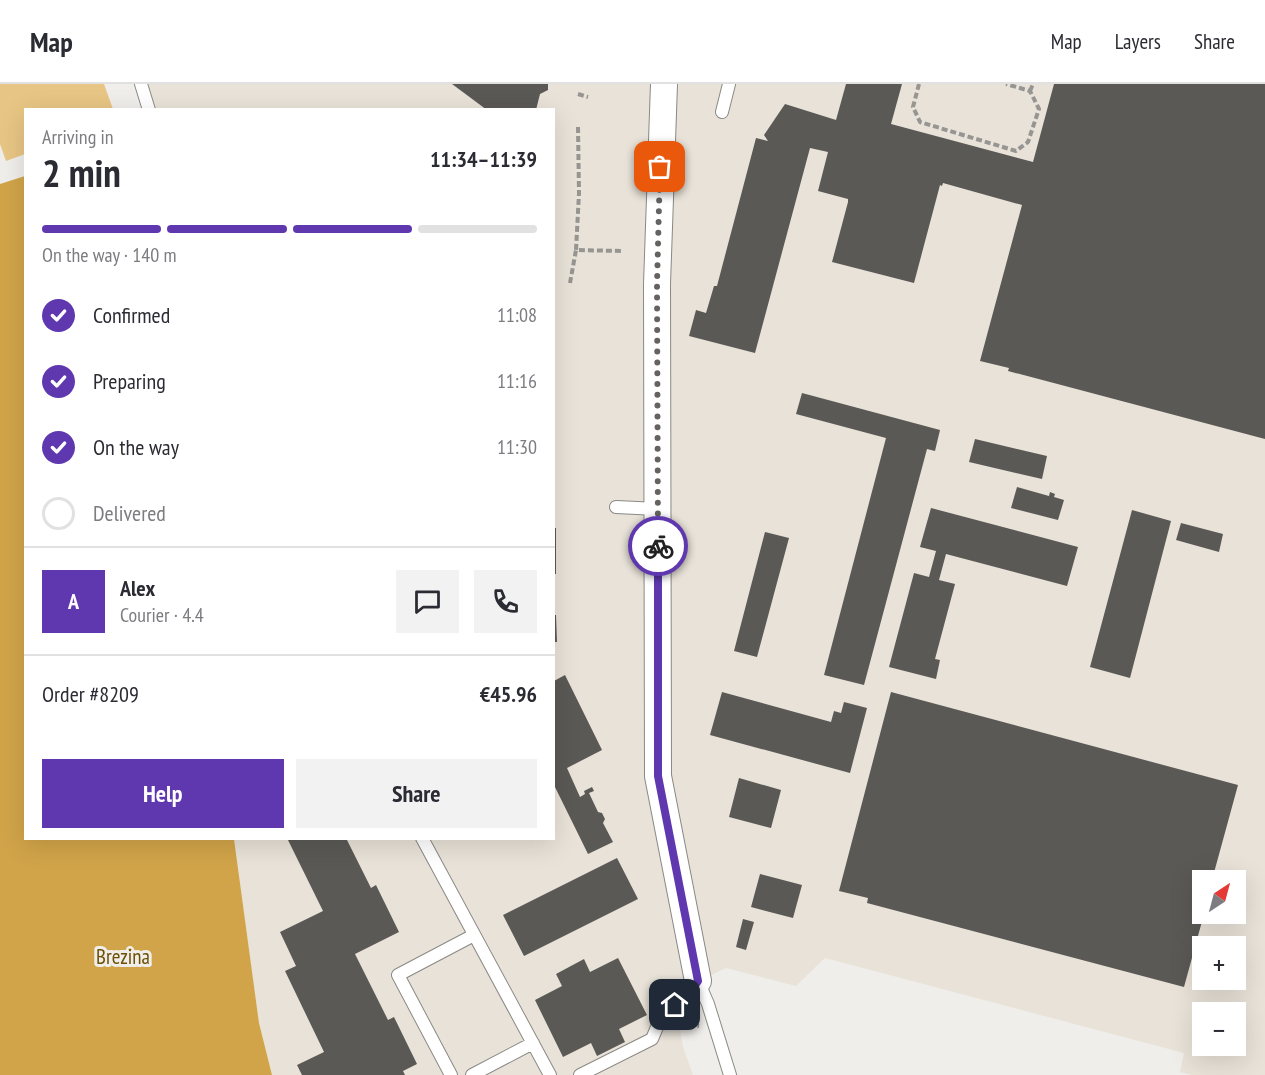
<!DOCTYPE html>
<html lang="en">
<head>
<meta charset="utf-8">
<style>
	body { margin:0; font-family:"PT Sans Narrow",sans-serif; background:#f2f2f3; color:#2b2b33; height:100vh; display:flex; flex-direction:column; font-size:22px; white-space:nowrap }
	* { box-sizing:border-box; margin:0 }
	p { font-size:20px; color:#7c7c81 }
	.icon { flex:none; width:33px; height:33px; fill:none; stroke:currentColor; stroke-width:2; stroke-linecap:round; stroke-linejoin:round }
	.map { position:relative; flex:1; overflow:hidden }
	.side { position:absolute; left:24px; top:24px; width:531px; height:732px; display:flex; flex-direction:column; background:#fff; border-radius:0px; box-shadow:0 6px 24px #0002 }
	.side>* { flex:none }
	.needle { width:39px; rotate:36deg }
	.buttons { position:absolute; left:1192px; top:786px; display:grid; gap:12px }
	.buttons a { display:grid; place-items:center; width:54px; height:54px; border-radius:0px; background:#fff; box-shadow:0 6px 24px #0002; font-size:30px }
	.pin { position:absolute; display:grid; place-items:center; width:51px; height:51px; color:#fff; margin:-26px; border-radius:12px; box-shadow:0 3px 9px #0006 }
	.courier { position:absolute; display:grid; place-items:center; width:60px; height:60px; margin:-30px; border:4px solid #5f38b0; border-radius:50%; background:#fff; color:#222; box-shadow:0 2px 8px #0007 }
	.headline em { font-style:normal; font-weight:600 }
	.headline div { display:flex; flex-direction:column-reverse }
	.headline { display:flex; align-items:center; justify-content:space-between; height:102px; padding:0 18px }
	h1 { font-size:39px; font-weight:600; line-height:45px }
	.bar { display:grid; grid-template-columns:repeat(4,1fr); gap:9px 6px; align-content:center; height:72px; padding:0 18px }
	.bar i { height:8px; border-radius:4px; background:#e1e1e2 }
	.bar .selected { background:#5f38b0 }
	.bar p { grid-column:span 4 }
	.line { display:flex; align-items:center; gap:15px; padding:0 18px; border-top:2px solid #e1e1e2 }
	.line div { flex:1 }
	.round { display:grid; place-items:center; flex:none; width:63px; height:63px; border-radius:0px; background:#f2f2f3 }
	ol { padding:0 18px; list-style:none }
	li { display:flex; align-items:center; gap:18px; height:66px }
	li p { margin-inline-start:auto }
	li .icon { padding:6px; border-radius:50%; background:#5f38b0; color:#fff; stroke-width:4 }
	li:last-child { color:#7c7c81 }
	li i { width:33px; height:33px; border:3px solid #e1e1e2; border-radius:50% }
	.cta { display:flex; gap:12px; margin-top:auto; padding:12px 18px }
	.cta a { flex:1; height:69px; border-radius:0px; background:#5f38b0; color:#fff; font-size:24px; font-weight:600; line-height:69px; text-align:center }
	.cta a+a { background:#f2f2f3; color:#2b2b33 }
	header { display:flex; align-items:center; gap:36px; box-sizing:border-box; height:84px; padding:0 30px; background:#fff; border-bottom:2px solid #e1e1e2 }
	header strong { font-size:28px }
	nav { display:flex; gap:33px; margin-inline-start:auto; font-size:21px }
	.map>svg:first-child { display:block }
</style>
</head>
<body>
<header>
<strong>Map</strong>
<nav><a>Map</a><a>Layers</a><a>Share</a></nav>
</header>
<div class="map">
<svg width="1265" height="991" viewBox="0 0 1265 991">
	<rect width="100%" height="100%" fill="#f0eeea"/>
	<!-- built -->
	<path fill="#e8e2d8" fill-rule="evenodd" d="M136,0h1129v991h-73l-12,-3 4,-19 -359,-95 -29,28 -70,-18 -52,25 9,54 10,28h-421l-13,-52 -25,-184 320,-1v-728l-411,-1zM1203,796h33v34h-33zM1203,862h33v34h-33zM1203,928h33v34h-33z"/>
	<!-- green -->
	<path fill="#e7c584" d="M0,0h104l9,25 -87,1 -1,44 -19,7 -6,-17z"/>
	<!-- forest -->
	<path fill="#d1a449" d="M25,92l1,662 208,1 25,184 13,52h-272v-891z"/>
	<!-- building -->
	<path fill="#5b5956" d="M452,0h96v6l-8,4 -4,16h-49z
		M846,0h56l-11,40 142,38 21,-78h211v355l-257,-68 1,-3 -29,-7 42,-156 -79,-22 -1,3 -2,-1 -26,98 -82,-21 16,-60v-3l-30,-8 10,-39 -18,-4 -55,205 -66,-17 7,-26 10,3 8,-27h3l39,-148 12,3 -4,-6 21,-31 51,16z
		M802,309l138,37 -5,21 -8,-2 -63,236 -40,-10 62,-237 -90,-24z
		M975,355l72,17 -5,23 -73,-17z
		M1017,403l32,9 1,-4 5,2 -1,3 10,3 -6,20 -47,-12z
		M931,424l147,39 -11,39 -121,-32 -7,26 16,4 -20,75 5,1 -4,19 -47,-12 25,-94 15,4 7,-26 -16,-4z
		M1132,426l39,11 -41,157 -40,-11z
		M1181,439l42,11 -4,18 -43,-12z
		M554,444h2v46h-2z
		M765,448l24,6 -32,119 -23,-6z
		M554,531h2l1,27h-3z
		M565,591l37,75 -35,18 13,29 5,-3 -1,-3 8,-4 2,4 -5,2 9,19 4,1 3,6 -2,4 10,19 -25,12 -34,-69v-104z
		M722,608l109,30 3,-11 7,2 3,-11 23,6 -17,65 -140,-38z
		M891,608l347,93 -26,95h-9l1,34 -20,73 -317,-84 1,-5 -29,-7z
		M739,694l42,12 -10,38 -42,-11z
		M287,754h59l25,50 5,-3 23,47 -44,22 33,66 6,-3 23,47 -14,7 2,4h-103l-5,-10 27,-13 -39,-81 11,-5 -16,-34 43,-21z
		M617,774l21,41 -114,57 -21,-41z
		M760,790l42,11 -9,33 -42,-11z
		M743,835l11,3 -8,28 -10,-3z
		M618,874l29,57 -28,14 6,13 -28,14 -6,-13 -28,14 -28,-57 27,-14 -6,-12 28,-15 6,13z"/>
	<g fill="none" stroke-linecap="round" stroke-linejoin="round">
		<defs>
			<path id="lane" d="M141,0l8,26
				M722,28l7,-28
				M616,423l42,2
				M422,754l128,237
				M698,897l10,23 22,71
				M451,991l-53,-100 76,-40
				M472,991l61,-32
				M580,991l72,-36 8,-19 15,-15 10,-4 13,-20"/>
			<path id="street" d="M664,0l-7,200 1,492 40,205"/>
		</defs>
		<!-- lane casing -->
		<use href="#lane" stroke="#8a8985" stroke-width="14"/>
		<!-- street casing -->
		<use href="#street" stroke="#8a8985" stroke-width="28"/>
		<!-- path -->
		<path stroke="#969592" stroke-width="4" stroke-dasharray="6 3" stroke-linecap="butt" d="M919,0l-6,23 7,15 96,29 12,-9 11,-33 -9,-18 -24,-7
			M1030,7l3,-7
			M578,10l10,3
			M578,43l1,66 -3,57 47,1
			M570,199l6,-33
			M683,935l2,5 14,2"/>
		<!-- lane -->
		<use href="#lane" stroke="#fff" stroke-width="12"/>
		<!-- street -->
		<use href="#street" stroke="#fff" stroke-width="26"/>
	</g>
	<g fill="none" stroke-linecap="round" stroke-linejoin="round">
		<!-- done -->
		<path stroke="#646361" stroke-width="6" stroke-dasharray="0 10.8" d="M658,462l-1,-262 3,-117"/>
		<!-- route -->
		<path stroke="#5f38b0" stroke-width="8" d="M658,462v230l40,205 -13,19 -10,5"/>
	</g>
	<g text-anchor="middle" stroke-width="6" stroke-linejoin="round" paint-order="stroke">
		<!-- park labels -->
		<g font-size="21" fill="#6d4f04" stroke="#f0eeea">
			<text x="123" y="880">Brezina</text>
		</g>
	</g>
</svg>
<div class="buttons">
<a><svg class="needle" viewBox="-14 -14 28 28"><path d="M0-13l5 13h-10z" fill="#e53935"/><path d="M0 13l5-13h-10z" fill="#7c7c81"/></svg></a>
<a>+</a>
<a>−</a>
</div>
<div class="pin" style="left:660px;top:83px;background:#ea580c"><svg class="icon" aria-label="bag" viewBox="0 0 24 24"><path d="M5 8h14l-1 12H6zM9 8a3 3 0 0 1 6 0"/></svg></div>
<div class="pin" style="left:675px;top:921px;background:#1f2937"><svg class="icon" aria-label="home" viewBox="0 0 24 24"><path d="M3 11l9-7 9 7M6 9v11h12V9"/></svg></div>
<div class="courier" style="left:658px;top:462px"><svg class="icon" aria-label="bike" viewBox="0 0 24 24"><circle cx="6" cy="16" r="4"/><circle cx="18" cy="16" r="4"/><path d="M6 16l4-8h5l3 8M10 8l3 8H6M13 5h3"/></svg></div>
<section class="side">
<div class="headline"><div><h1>2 min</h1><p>Arriving in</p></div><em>11:34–11:39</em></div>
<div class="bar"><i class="selected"></i><i class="selected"></i><i class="selected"></i><i></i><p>On the way · 140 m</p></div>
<ol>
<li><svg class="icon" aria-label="check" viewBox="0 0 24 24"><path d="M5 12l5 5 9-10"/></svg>Confirmed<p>11:08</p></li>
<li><svg class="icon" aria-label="check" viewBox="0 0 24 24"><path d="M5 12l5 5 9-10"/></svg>Preparing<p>11:16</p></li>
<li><svg class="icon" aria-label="check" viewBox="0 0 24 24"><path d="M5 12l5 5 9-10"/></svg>On the way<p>11:30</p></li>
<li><i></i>Delivered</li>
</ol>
<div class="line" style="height:108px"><b class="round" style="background:#5f38b0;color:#fff">A</b><div><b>Alex</b><p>Courier · 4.4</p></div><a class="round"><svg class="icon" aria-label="chat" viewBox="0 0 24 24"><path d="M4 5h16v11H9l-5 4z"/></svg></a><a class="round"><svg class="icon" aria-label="phone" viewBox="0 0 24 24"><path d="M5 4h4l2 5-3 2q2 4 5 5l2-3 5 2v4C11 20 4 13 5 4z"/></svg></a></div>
<div class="line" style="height:78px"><div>Order #8209</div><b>€45.96</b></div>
<div class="cta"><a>Help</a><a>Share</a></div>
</section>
</div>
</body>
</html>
